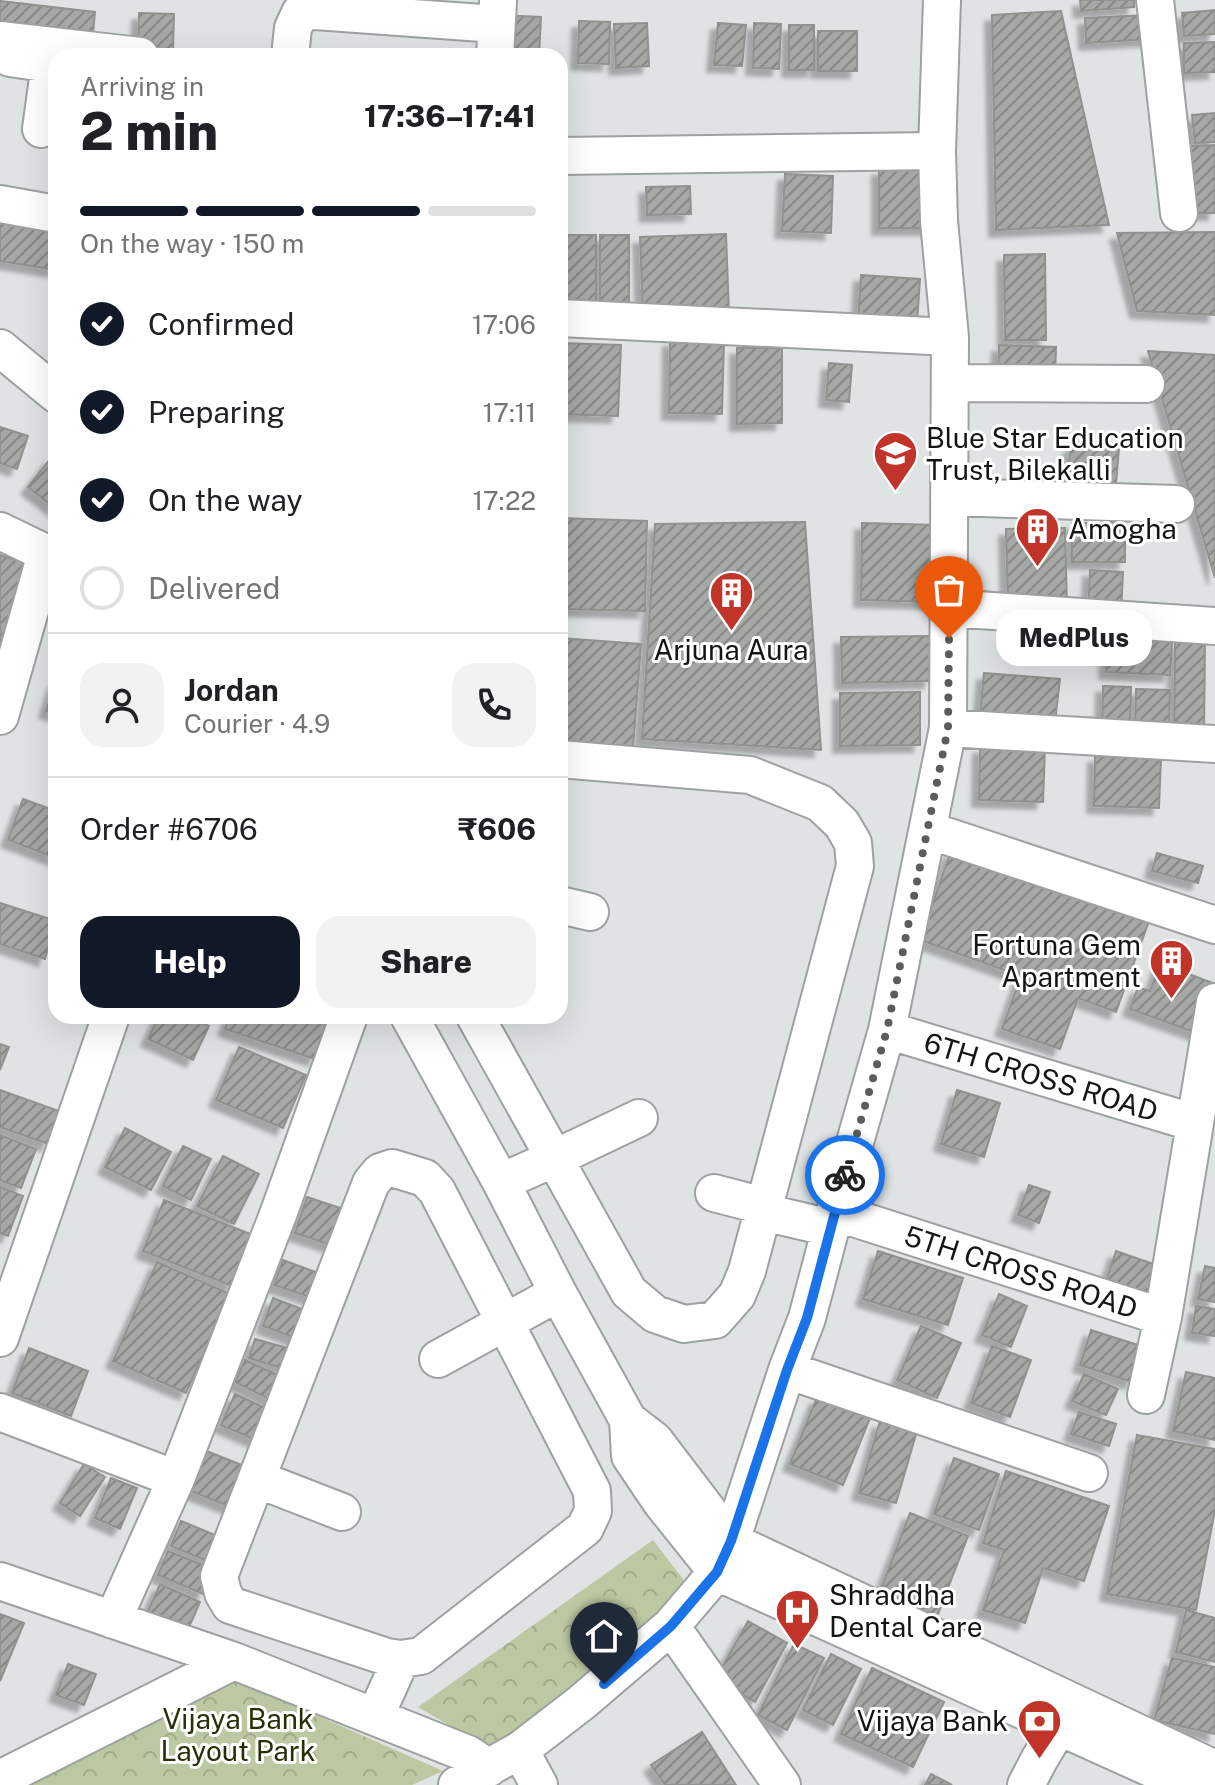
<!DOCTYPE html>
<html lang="en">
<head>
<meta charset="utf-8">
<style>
	body { margin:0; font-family:"Public Sans",sans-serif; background:#f2f2f2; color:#202124; height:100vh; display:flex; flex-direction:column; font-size:30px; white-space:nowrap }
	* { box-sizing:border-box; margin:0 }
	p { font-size:26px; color:#757577 }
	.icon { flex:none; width:44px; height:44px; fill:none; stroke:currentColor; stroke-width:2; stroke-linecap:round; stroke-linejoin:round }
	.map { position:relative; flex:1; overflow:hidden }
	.sheet { position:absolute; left:48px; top:48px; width:520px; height:976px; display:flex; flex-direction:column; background:#fff; border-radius:24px; box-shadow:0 8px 32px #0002 }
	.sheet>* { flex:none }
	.pin { position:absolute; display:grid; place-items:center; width:68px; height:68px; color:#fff; margin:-82px -34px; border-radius:50% 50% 50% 0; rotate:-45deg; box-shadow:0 0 8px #0007 }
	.pin .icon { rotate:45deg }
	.courier { position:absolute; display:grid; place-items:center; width:80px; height:80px; margin:-40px; border:6px solid #1a73e8; border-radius:50%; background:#fff; color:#222; box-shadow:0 2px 10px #0007 }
	.bubble { position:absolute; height:56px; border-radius:24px; background:#fff; box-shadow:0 8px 32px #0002; font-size:26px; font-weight:800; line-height:56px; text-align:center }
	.head em { font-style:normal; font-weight:800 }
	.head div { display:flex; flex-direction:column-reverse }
	.head { display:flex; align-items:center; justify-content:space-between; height:136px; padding:0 32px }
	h1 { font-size:52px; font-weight:800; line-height:60px }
	.bar { display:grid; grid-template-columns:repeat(4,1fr); gap:12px 8px; align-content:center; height:96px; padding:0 32px }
	.bar i { height:10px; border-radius:6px; background:#e0e0e0 }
	.bar .selected { background:#111827 }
	.bar p { grid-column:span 4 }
	.line { display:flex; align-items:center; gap:20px; padding:0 32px; border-top:2px solid #e0e0e0 }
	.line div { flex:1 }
	.round { display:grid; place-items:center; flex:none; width:84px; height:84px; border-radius:24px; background:#f2f2f2 }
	ol { padding:0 32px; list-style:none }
	li { display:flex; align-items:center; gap:24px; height:88px }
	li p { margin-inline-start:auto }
	li .icon { padding:8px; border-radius:50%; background:#111827; color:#fff; stroke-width:4 }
	li:last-child { color:#757577 }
	li i { width:44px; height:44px; border:4px solid #e0e0e0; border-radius:50% }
	.primary-button { display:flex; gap:16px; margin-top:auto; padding:16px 32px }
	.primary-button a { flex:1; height:92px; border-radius:24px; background:#111827; color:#fff; font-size:32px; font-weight:800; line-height:92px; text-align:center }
	.primary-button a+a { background:#f2f2f2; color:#202124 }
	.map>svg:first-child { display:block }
</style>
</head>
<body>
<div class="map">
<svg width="1215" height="1785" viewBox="0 0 1215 1785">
	<defs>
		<pattern id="park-crowns" width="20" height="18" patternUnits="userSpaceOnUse" patternTransform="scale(2)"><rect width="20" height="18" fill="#bbc8a1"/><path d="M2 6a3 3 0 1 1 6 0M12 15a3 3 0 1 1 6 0" fill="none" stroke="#a0ab8a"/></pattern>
		<pattern id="building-hatch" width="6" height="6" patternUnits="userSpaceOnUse" patternTransform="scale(2)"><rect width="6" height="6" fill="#a5a8a5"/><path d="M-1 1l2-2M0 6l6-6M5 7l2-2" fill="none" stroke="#858885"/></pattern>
		<filter id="shadow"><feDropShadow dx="-7" dy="7" stdDeviation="2" flood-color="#0004"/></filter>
	</defs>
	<rect width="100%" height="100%" fill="#dfe3e3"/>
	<!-- park -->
	<path fill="url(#park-crowns)" d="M653,1540l33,43 -45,53 -146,116 -77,-45z
		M232,1678l211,93 -31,14h-386z"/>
	<!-- building -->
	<path fill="url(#building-hatch)" stroke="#8f928f" stroke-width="2" filter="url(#shadow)" d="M1080,0h54v7l-53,4z
		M0,1l95,11 -3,33 -92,-10z
		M1215,10v24l-31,2 -2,-23z
		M1061,11l48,214 -113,5 -4,-215z
		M139,13l35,1 -1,36 -35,-1z
		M500,15l41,2 -2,39h-41z
		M1149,15l2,24 -65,4 -1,-25z
		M579,21l31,1 -1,42 -31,-1z
		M647,23l2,43 -33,2 -2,-44z
		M718,23l28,2 -4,41 -28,-1z
		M754,23l27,1 -2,45 -26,-1z
		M789,25h25v45h-25z
		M818,31h39v40h-39z
		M1215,42v30l-31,1v-30z
		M1215,113v29l-20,1 -3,-28z
		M1215,145v68h-25l-1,-67z
		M879,169h53v59h-53z
		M785,174l48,2 -2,57 -49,-2z
		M690,186l1,28 -44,1 -1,-28z
		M0,215l56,8v47l-56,-9z
		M1215,232v83l-78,-4 -20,-78z
		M726,234l3,80 -86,3 -3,-80z
		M560,235h36v81h-36z
		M600,235h29v80h-29z
		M1045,254l1,86h-41l-1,-85z
		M861,275l59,4 -3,45 -59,-3z
		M670,340l54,1 -2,73 -53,-1z
		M560,343l61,2 -3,71 -58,-2z
		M999,345l57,2 -1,31 -57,-3z
		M737,348h45v75l-45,1z
		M1148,351l67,4v223z
		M829,363l23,2 -3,37 -23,-2z
		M0,427l28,9 -11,33 -17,-6z
		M1071,445l48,4 -4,46 -49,-4z
		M51,458l5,4v47l-28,-22z
		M560,518l87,3 -2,90 -85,-2z
		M805,522l16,228 -179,-11 13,-215z
		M862,523l77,2 -1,77 -77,-2z
		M1072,523h53v39h-53z
		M1065,528l2,79 -59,1 -2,-79z
		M0,555l32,10 -32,100z
		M1090,570l33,2 -2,42 -33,-2z
		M931,636v45l-89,2 -1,-46z
		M560,638l81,6 -8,104 -73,-5z
		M1108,638l64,4 -2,33 -64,-3z
		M1175,642h30l-1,91h-30z
		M984,673l76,6 -5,43 -75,-7z
		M56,679v35l-10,-3z
		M1103,686l28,1 -1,47 -28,-1z
		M1136,689l34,1 -1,42 -34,-1z
		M920,692v53l-80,1v-53z
		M980,747l65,1 -2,54 -64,-2z
		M1095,756l66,2 -2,50 -65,-2z
		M23,799l33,12v47l-48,-18z
		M951,851l198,70 -33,91 -38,-14 -18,51 -58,-20 19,-53 -101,-36z
		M1157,853l46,13 -5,17 -46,-12z
		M0,903l56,18 -11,38 -45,-15z
		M1160,963l55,21v6l-16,44 -69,-25 8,-22 12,4z
		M159,1016h28l22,10 -16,34 -45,-21z
		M230,1016h93l6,2 -14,41 -90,-30z
		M0,1044l9,3 -9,23z
		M239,1047l67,28 -23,53 -67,-28z
		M0,1090l59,21 -11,33 -48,-17z
		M957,1090l43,13 -16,54 -43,-13z
		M125,1128l46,24 -20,38 -46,-23z
		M0,1135l36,14 -15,39 -21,-8z
		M183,1146l28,13 -20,41 -28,-14z
		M223,1156l36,18 -25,50 -37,-18z
		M1029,1185l21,7 -11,31 -21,-8z
		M0,1187l23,9 -15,40 -8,-3z
		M307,1197l39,13 -12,36 -39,-13z
		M164,1200l89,35 -21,51 -89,-35z
		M878,1251l85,27 -15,47 -85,-26z
		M1116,1251l40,14 -9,30 -41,-14z
		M283,1260l38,14 -8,24 -39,-13z
		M157,1262l73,32 -44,99 -73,-32z
		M1205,1266l10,2v34l-17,-3z
		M999,1294l28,12 -16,41 -29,-12z
		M273,1298l37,14 -10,28 -37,-14z
		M1196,1306l19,3v27l-23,-3z
		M921,1326l40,17 -24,55 -40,-18z
		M1091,1330l53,17 -12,35 -52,-17z
		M255,1339l36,10 -7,20 -35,-11z
		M992,1346l39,14 -21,57 -39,-14z
		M29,1348l59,23 -17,45 -59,-23z
		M245,1360l39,18 -11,23 -38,-19z
		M1186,1372l29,6v62l-42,-9z
		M1084,1374l34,15 -12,26 -34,-14z
		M235,1394l37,17 -14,30 -37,-16z
		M817,1397l53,21 -27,67 -53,-21z
		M1079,1412l37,12 -7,22 -38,-12z
		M880,1421l37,10 -21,72 -37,-10z
		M1137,1435l78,14v61l-19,100 -89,-16z
		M204,1450l48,19 -16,40 -48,-19z
		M954,1458l45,16 -20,56 -45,-16z
		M84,1464l21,13 -25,39 -20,-13z
		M1006,1471l103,35 -25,75 -41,-13 -18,55 -42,-13 21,-60 -21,-7z
		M111,1478l26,10 -17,41 -25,-11z
		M910,1513l58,23 -35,91 -58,-22z
		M181,1521l39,16 -11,25 -38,-16z
		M168,1551l45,18 -10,25 -45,-19z
		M160,1584l40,18 -14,32 -40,-18z
		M1186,1610l29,8v44l-39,-10z
		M0,1614l24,9 -24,58z
		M748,1621l39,22 -32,59 -40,-22z
		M794,1644l30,14 -37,72 -29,-15z
		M831,1654l30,15 -28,56 -30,-15z
		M1172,1658l43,9v67l-61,-14z
		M68,1664l28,10 -12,31 -28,-10z
		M872,1668l72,34 -31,65 -72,-33z
		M702,1732l34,53h-71l-14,-20z
		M931,1774l21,11h-27z"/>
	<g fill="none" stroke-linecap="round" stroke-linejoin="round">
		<defs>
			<path id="minor" d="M1155,0l24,213
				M0,40l140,16
				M290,56l3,-28 7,-15 15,-2 181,13
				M495,56l3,-54
				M10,58l40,6 -9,65
				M560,156l377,-5
				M0,204l56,10
				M560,318l390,19
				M0,348l56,46
				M950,383l196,1
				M949,497l227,7
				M0,531l56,27
				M949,608l266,18
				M0,716l46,-162
				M948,728l267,16
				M928,830l287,95
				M560,905l30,7
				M409,1016l92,166 57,111 70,127 26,20 77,101 484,228
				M475,1016l154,276 26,22 29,10 31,-4 22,-25 10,-24 108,-405 -2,-23 -11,-19 -22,-21 -70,-28 -190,-16
				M887,1030l308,93
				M392,1168l33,10 12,13 155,300 1,20 -8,17 -164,128 -20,3 -14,-2 -157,-52 -7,-12 -4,-17 152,-393 9,-11z
				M501,1182l54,-24 84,-40
				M714,1193l50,13
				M763,1212l68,16
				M835,1212l328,105
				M0,1338l111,-322
				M438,1359l120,-66
				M787,1370l302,103
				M1146,1395l17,-78 52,-315
				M0,1412l176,67
				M628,1420l2,36 31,46 56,70 471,213
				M257,1479l85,33
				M0,1581l234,80 234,93 21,14
				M113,1620l63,-141 103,-267 70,-196
				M671,1626l111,159
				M375,1717l26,-58
				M520,1750l19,35
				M0,1779l234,-118
				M457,1785l63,-35 61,-47 90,-77 46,-54 14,-31 56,-171 20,-52 28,-106 52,-182 61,-302 2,-391 -11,-116 -2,-70 5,-151
				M1026,1785l13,-25 20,-34"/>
		</defs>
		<!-- minor casing -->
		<use href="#minor" stroke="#9da1a1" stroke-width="40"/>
		<!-- minor -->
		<use href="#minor" stroke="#fff" stroke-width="36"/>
	</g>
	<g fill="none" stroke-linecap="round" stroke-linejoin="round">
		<!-- done -->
		<path stroke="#5b5d5d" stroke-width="8" stroke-dasharray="0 14.4" d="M845,1175l42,-145 61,-302 1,-90"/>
		<!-- route -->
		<path stroke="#1a73e8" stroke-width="10" d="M604,1684l67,-58 46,-54 14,-31 56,-171 20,-52 38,-143"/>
	</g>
	<!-- icons -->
	<defs>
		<symbol id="school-pin" viewBox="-11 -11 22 30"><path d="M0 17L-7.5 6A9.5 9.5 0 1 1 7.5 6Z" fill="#c13429" stroke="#fff"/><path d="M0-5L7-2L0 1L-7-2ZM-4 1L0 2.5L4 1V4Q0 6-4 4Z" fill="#fff"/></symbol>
		<symbol id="building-pin" viewBox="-11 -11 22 30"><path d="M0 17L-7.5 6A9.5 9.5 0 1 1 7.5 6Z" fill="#c13429" stroke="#fff"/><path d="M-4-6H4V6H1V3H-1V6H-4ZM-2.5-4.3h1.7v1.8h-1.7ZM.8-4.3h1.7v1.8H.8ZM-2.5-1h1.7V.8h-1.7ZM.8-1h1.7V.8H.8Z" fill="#fff"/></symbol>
		<symbol id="hospital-pin" viewBox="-11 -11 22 30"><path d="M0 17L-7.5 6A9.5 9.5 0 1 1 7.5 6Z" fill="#c13429" stroke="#fff"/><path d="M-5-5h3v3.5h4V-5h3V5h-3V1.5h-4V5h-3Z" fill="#fff"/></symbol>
		<symbol id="bank-pin" viewBox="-11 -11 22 30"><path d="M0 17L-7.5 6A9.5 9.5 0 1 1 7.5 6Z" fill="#c13429" stroke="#fff"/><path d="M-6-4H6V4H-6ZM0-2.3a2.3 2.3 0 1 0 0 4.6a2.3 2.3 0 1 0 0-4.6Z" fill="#fff"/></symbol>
	</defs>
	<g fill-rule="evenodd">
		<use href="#school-pin" x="870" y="428" width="51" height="69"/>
		<use href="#building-pin" x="1012" y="504" width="51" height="69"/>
		<use href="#building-pin" x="706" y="568" width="51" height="69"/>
		<use href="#building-pin" x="1146" y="936" width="51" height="69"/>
		<use href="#hospital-pin" x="772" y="1586" width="51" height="69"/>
		<use href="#bank-pin" x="1014" y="1696" width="51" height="69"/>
	</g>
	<g text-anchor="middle" stroke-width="6" stroke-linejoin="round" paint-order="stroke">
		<!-- poi labels -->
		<g font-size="28" fill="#141515" stroke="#fff" text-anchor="start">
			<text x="926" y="448">Blue Star Education<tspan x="926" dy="32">Trust, Bilekalli</tspan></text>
			<text x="1068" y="539">Amogha</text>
			<text x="731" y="660" text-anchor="middle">Arjuna Aura</text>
			<text x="1141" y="955" text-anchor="end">Fortuna Gem<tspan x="1141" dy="32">Apartment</tspan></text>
			<text x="829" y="1605">Shraddha<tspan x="829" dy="32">Dental Care</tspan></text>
			<text x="1008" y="1731" text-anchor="end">Vijaya Bank</text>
		</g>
		<!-- street labels -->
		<g font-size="28" fill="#141515" stroke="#fff">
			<text transform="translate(1041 1077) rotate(17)" y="10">6TH CROSS ROAD</text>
			<text transform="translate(1021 1272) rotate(18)" y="10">5TH CROSS ROAD</text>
		</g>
		<!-- park labels -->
		<g font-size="28" fill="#253004" stroke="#fff">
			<text x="238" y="1729">Vijaya Bank<tspan x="238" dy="32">Layout Park</tspan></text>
		</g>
	</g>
</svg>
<div class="pin" style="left:949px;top:638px;background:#ea580c"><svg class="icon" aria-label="bag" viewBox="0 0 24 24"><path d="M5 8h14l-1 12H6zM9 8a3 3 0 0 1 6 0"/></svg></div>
<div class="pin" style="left:604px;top:1684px;background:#1f2937"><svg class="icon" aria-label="home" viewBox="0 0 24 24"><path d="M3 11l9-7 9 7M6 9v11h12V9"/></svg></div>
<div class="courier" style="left:845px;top:1175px"><svg class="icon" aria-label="bike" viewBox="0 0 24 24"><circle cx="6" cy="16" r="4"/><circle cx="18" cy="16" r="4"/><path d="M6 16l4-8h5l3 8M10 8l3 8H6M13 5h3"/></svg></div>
<div class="bubble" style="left:996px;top:610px;width:156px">MedPlus</div>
<section class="sheet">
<div class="head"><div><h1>2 min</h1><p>Arriving in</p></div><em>17:36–17:41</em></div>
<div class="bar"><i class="selected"></i><i class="selected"></i><i class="selected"></i><i></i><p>On the way · 150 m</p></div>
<ol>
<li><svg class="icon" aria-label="check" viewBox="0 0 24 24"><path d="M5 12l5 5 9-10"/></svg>Confirmed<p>17:06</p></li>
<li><svg class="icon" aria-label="check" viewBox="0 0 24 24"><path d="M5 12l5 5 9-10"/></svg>Preparing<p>17:11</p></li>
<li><svg class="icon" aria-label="check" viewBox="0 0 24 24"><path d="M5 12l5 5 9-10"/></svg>On the way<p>17:22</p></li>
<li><i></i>Delivered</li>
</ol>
<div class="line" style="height:144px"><a class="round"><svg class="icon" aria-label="person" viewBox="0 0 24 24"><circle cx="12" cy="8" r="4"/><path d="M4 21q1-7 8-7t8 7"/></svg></a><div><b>Jordan</b><p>Courier · 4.9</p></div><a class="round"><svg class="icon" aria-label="phone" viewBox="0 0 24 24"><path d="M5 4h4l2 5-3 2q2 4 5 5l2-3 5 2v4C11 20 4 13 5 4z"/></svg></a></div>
<div class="line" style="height:104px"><div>Order #6706</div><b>₹606</b></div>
<div class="primary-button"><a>Help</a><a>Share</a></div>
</section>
</div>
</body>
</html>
